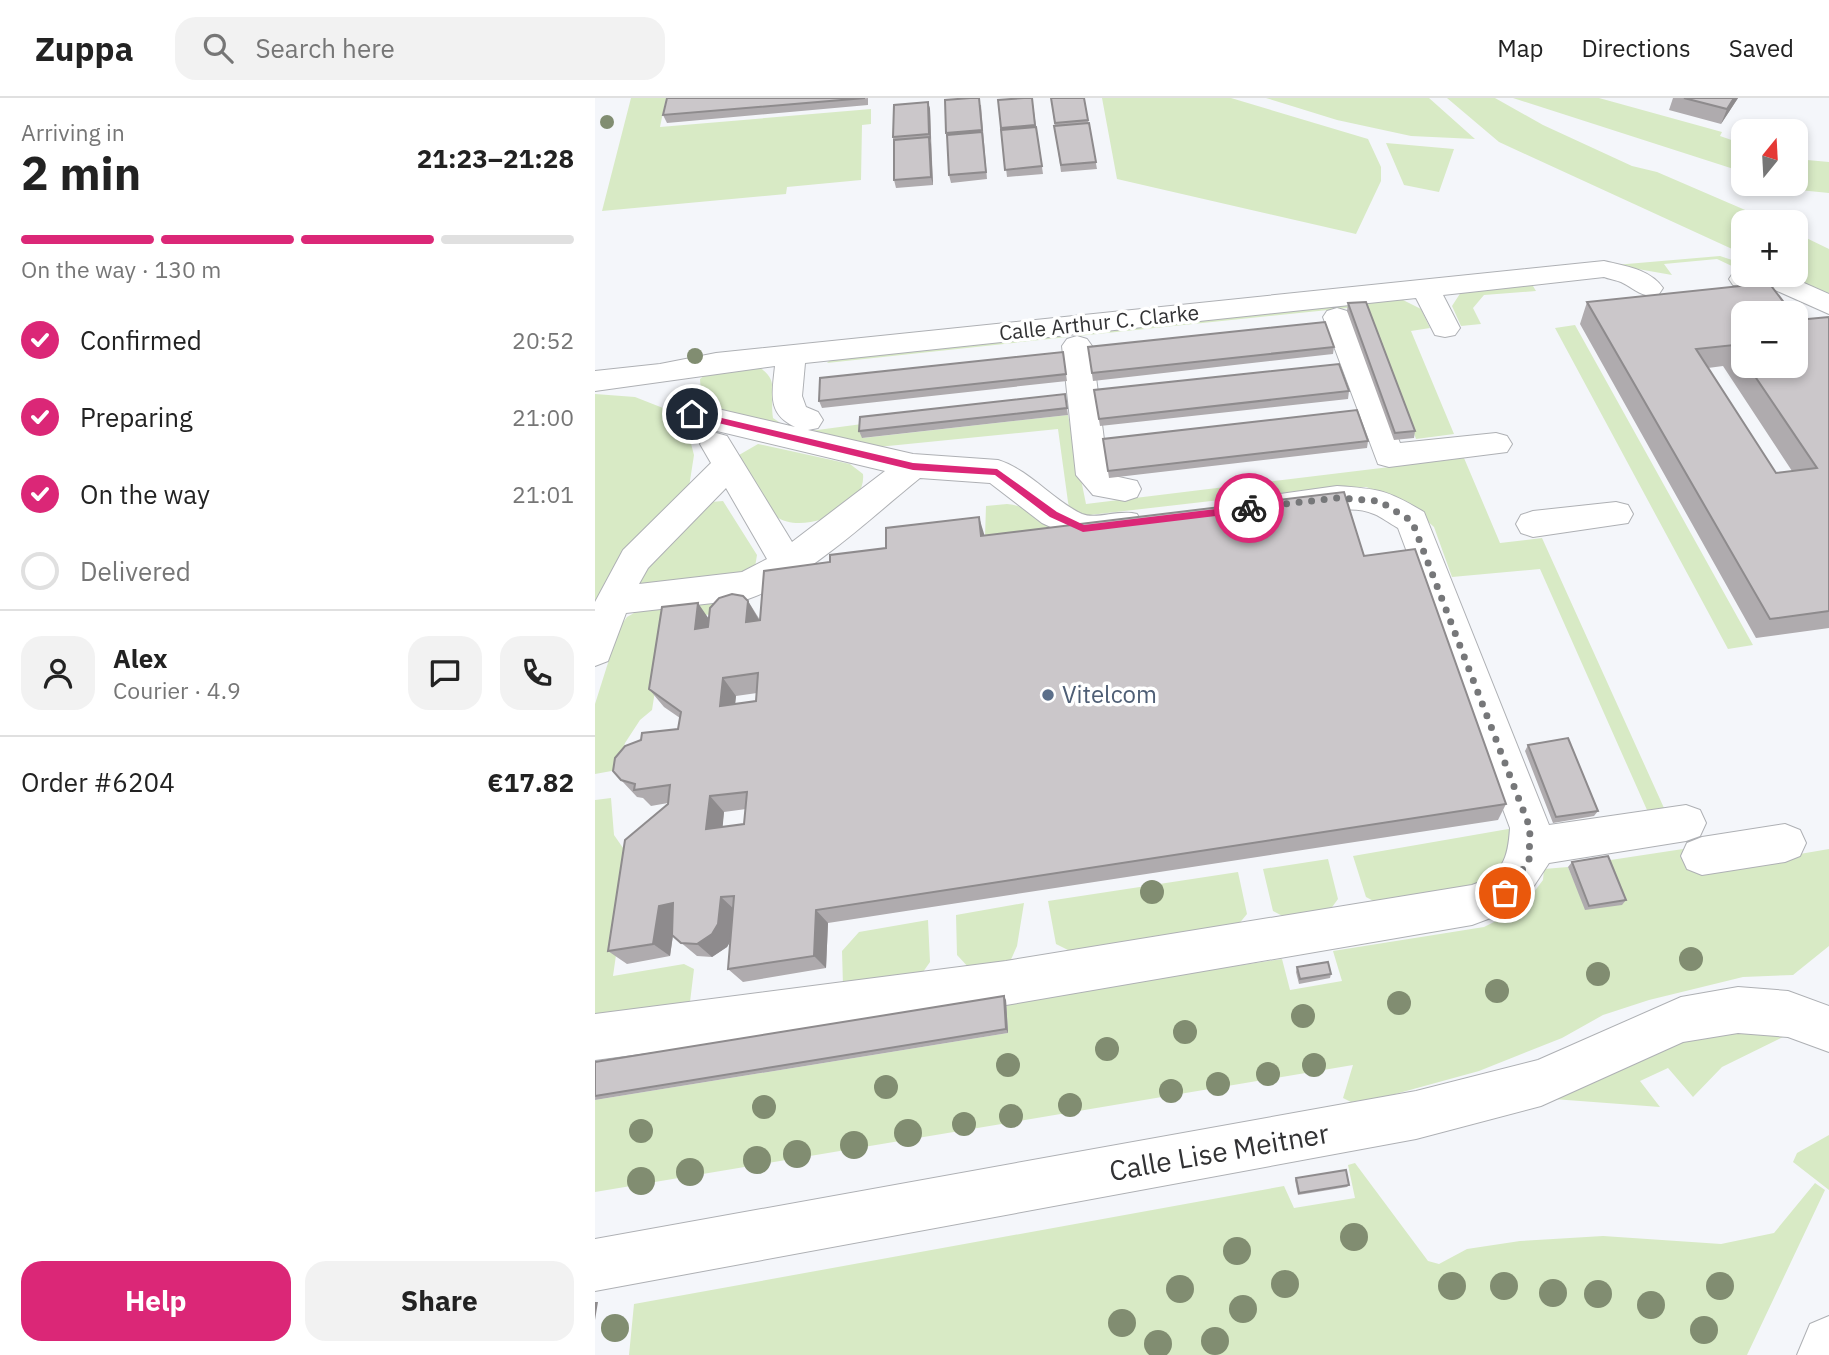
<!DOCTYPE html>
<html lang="en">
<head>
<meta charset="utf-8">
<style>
	body { margin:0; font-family:"IBM Plex Sans",sans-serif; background:#f2f2f2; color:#222; height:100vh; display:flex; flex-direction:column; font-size:26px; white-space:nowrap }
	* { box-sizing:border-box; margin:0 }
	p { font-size:23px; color:#767676 }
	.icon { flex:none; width:38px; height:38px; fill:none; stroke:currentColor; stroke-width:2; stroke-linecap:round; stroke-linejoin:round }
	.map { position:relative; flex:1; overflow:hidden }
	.drawer { display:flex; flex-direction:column; background:#fff; width:595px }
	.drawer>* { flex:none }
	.needle { width:46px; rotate:18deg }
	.tools { position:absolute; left:1136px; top:21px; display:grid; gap:14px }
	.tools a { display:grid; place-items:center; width:77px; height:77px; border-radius:14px; background:#fff; box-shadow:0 4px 10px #0003; font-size:35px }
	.pin { position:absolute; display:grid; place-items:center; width:60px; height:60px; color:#fff; margin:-30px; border:4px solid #fff; border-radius:50%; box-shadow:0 2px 7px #0007 }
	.courier { position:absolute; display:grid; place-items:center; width:70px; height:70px; margin:-35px; border:5px solid #db2777; border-radius:50%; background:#fff; color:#222; box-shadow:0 2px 9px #0007 }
	.overview em { font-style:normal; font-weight:700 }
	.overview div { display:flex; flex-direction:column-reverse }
	.overview { display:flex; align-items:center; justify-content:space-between; height:119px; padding:0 21px }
	h1 { font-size:46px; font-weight:700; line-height:52px }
	.bar { display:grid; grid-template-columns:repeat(4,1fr); gap:10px 7px; align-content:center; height:84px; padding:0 21px }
	.bar i { height:9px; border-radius:5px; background:#e0e0e0 }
	.bar .on { background:#db2777 }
	.bar p { grid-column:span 4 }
	.line { display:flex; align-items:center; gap:18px; padding:0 21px; border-top:2px solid #e0e0e0 }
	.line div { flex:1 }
	.round { display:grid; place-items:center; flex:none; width:74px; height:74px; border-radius:21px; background:#f2f2f2 }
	ol { padding:0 21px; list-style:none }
	li { display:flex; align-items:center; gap:21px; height:77px }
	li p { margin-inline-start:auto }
	li .icon { padding:7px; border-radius:50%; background:#db2777; color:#fff; stroke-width:4 }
	li:last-child { color:#767676 }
	li i { width:38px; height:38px; border:4px solid #e0e0e0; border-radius:50% }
	.primary-button { display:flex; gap:14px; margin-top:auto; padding:14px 21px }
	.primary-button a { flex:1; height:80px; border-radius:21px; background:#db2777; color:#fff; font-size:28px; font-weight:700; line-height:80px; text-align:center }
	.primary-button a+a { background:#f2f2f2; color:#222 }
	header { display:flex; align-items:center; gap:42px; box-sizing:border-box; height:98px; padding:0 35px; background:#fff; border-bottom:2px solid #e0e0e0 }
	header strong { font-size:33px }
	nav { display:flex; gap:38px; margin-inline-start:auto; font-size:24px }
	.search { width:490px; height:63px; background:#f2f2f2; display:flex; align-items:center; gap:18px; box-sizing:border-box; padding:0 24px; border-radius:21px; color:#767676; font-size:26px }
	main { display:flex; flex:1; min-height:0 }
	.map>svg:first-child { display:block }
</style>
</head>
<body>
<header>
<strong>Zuppa</strong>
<div class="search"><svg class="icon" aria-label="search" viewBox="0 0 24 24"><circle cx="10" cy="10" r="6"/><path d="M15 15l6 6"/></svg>Search here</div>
<nav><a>Map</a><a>Directions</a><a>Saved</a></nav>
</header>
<main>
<section class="drawer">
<div class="overview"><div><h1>2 min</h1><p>Arriving in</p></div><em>21:23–21:28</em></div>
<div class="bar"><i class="on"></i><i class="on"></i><i class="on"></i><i></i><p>On the way · 130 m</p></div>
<ol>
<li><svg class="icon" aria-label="check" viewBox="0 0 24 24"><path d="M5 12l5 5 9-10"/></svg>Confirmed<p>20:52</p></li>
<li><svg class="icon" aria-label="check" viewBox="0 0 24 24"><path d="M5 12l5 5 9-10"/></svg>Preparing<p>21:00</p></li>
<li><svg class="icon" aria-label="check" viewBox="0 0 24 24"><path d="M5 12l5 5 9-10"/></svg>On the way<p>21:01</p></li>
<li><i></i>Delivered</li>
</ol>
<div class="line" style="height:126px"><a class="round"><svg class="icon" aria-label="person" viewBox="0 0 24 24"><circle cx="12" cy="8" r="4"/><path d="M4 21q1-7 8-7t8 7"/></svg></a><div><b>Alex</b><p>Courier · 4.9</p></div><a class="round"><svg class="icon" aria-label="chat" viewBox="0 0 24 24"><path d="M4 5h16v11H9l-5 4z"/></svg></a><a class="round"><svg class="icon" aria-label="phone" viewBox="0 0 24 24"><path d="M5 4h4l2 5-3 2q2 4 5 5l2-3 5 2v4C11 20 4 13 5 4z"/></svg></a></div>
<div class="line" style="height:91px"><div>Order #6204</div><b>€17.82</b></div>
<div class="primary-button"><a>Help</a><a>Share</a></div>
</section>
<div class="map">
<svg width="1234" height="1257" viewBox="0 0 1234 1257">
	<rect width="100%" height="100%" fill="#f4f6fa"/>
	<!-- green -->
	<path fill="#d8eac5" d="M36,0h35l-6,29 211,-18v15l-9,1 -1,55 -74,7 -1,7 -184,17z
		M507,0h129l137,41 13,28v14l-25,53 -239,-55z
		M671,0h163l46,41 -64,-3 -74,-16z
		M852,0h48l48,27 89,41 25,6 116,50h-30v32l-244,-112z
		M918,0h86l123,34 -2,4 23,8v28z
		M791,45l68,6 -15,43 -35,-7z
		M1201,61l33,3v31l-30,-3 -19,-6h15z
		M1201,135l33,16v45l-42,-19h8z
		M1125,158l18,6 5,6h-7l-19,-9 -53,5 8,11 -57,-10z
		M935,183l6,10 -52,4 -11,13 8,16 -20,2 -9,-20 11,-17z
		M800,198l26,13 9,19 -19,3 43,103 -38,5 -49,-133 -289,30 -1,-7z
		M980,227l178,320 -25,4 -173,-321z
		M472,233l1,6 -241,26 8,-8z
		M158,266c29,14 16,27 20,54l12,8c-30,-7 -85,-8 -85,-47l9,-7z
		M0,296l40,3 28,11 17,12 9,16 5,19 -5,32 -94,121z
		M473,317l18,89 378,-46 36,85 42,-5 122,270 -17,2 -107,-241 -88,8 -18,-50 -28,-25 -40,-15 -42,1 -243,28 -11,-4 -2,-10 -10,-73 -180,18 -68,-16 52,-7 1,14z
		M163,346l92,20 13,10c4,36 -61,61 -86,43 -17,-11 -27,-36 -37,-53l-1,-9z
		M128,403l34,54 -2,12 -16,11 -98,7 -2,-7 64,-71 8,-5z
		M412,406c21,2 33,12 48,28l-70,5 1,-31z
		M139,500l-2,13 -66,10 -14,89 -12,10 -15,23 -8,27 -22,4v-70l24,-76 8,-11 14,-8z
		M16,700l3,37 16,23 -17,118 71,-12 10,5 -4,33 -95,13v-215z
		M919,730l-8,41 -24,20 -101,16 -15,-8 -13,-41z
		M1088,751l10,23 136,-23v97l-36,29 -50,2 -94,23 -46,15 -41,23 -83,33 -91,25 -37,6 -8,-4 10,-33 -758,127v-92l413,-67 -2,-33 276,-41 8,31 52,-9 -9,-30 151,-24 38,-19 21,-28 1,-11 24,-2 18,43 18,-49z
		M733,761l10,40 -11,15 -33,8 -21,-11 -10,-42z
		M643,774l9,42 -14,17 -153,25 -24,-12 -8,-43z
		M429,805l-7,43 -8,18 -38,6 -14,-15 -1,-40z
		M333,822l2,42 -14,20 -73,4 -1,-35 17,-19z
		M1200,933l-73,36 -29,30 -25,-29 -28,13 20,26 -120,-9 148,-65z
		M1234,1037v55l-36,-28 4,-9z
		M760,1065l73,98 11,3 28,-15 53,-8 83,-5 118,8 53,-11 41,-50 10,7 -78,165h-1118l5,-51 650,-118 10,22 61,-10 -7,-33z"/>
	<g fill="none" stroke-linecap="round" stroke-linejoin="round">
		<defs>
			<path id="minor" d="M1009,163c21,5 46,8 59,27l-4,6c-18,5 -23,-5 -38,-12 -5,-2 -12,-3 -17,-5l-161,18 17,33 -5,7 -10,2 -10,-2 -19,-37 -611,65 -3,33 4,11 12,5 5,8 -5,8 -10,2 105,24 85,6c32,10 54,40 84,54 14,6 37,-5 55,0l5,9 -5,9 -54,10 -41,-19 -52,-40 -70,-5c-50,40 -112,101 -172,121l-122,14 -18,48 -13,5v-64l28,-52 88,-87 -11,-19 5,-8 11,-3 11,3 65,106 93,-71 -193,-46 -11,-3 -5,-8 5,-8 11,-3 103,24c-28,-13 -23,-33 -20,-61l-180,25v-20l65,-7 56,-11zM131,390l41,71 -25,13 -103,12 9,-16z
				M1148,172v5h43l43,19v20l-54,-24 -42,-5 -4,-6 4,-6z
				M742,210l10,3 4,6 49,126 96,-10 11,3 5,8 -5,8 -118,15 -11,-3 -55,-147 4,-6z
				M482,238l10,3 5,7 16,125 6,5 23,5 4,8 -4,8 -12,4 -32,-6 -17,-20 -14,-129 5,-7z
				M742,388c43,3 50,4 87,26l125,313 137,-20 14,5 6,13 -6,13 -14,5 -137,22 -29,44 -48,18 -466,80 -411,55v-46l411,-53 466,-76c31,-11 36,-26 38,-57l-112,-300c-8,-4 -16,-11 -24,-14 -29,-13 -64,7 -94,-2l-5,-9 5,-9z
				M1021,404l12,3 5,9 -5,9 -95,14 -12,-4 -5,-9 5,-9 12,-4z
				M1190,726l15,6 6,13 -6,13 -15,6 -83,13 -15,-6 -6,-13 6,-13 15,-6z
				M1143,889l50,4 41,15v46l-41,-15 -50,-4 -55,9 -142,64 -125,33 -821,152v-52l821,-148 122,-31 143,-63z
				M1234,1218v39h-32l13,-31z"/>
		</defs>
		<!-- minor casing -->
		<use href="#minor" stroke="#aeb0b4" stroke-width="2"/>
		<!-- minor -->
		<use href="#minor" fill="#fff" fill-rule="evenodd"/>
	</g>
	<!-- trees -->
	<g fill="#818d71">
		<circle cx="12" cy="24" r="7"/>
		<circle cx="100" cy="258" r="8"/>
		<circle cx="557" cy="794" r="12"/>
		<circle cx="1096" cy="861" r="12"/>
		<circle cx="1003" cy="876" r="12"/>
		<circle cx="902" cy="893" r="12"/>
		<circle cx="804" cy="905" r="12"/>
		<circle cx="708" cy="918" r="12"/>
		<circle cx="590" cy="934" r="12"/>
		<circle cx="512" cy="951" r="12"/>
		<circle cx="413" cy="967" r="12"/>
		<circle cx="719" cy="967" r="12"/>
		<circle cx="673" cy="976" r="12"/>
		<circle cx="623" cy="986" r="12"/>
		<circle cx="291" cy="989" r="12"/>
		<circle cx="576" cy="993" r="12"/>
		<circle cx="475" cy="1007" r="12"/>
		<circle cx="169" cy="1009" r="12"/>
		<circle cx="416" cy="1018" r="12"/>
		<circle cx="369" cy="1026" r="12"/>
		<circle cx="46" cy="1033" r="12"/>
		<circle cx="313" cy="1035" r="14"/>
		<circle cx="259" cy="1047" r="14"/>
		<circle cx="202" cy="1056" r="14"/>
		<circle cx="162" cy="1062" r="14"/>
		<circle cx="95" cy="1074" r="14"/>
		<circle cx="46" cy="1083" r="14"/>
		<circle cx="759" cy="1139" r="14"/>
		<circle cx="642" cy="1153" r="14"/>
		<circle cx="690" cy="1186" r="14"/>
		<circle cx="857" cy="1188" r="14"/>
		<circle cx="909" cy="1188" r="14"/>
		<circle cx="1125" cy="1188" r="14"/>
		<circle cx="585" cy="1191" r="14"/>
		<circle cx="958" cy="1195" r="14"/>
		<circle cx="1003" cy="1196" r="14"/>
		<circle cx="1056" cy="1207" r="14"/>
		<circle cx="648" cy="1211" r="14"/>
		<circle cx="527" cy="1225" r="14"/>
		<circle cx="20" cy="1230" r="14"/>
		<circle cx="1109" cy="1232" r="14"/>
		<circle cx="620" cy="1243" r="14"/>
		<circle cx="563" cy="1246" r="14"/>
	</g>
	<!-- wall -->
	<path fill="#afabae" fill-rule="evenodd" d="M273,0v7l-201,18 -4,-8z
		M437,0l11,76 -36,3 -9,-77z
		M456,0h33l13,71 -36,3z
		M1078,0h65l-17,26 -52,-14z
		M350,2l36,5 6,74 -36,4 -2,-8z
		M333,4l2,7 3,76 -37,3 -2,-8 -1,-43z
		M992,204l156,11v53h52l2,-46 32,-3v311l-73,10 -176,-314zM1128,268l69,105 -16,2 -68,-105z
		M753,205l67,128 -1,7 -20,2 -47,-129z
		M493,249h246l-1,7 -240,27z
		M468,254l4,29 -245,27 -3,-7z
		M499,292l255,1 -1,8 -248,27z
		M470,296l3,21 -206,23 -3,-7z
		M508,341l265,2 -1,7 -258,30z
		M390,438l379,20 142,248 -8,16 -670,103 -2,45 -83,14 -15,-13 2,-27 -3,5 -15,10 -15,-1 -24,-20 -3,20 -43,8 -19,-13 60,-148 -17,3 -8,-8 -6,-1 -16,-17 57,-51 2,-11 -16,-11 -15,-18 60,-70 39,-18 12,19 70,-58zM162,595l-1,8 -21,3 1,-8zM151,711l-2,15 -22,3 2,-15z
		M933,647l70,66 -4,5 -41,7 -28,-72z
		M977,764l54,38 -4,5 -37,5 -17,-43z
		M702,869l34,7 -1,4 -31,6 -3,-12z
		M411,902l2,33 -413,67v-38z
		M701,1080l53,7 -2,2 -49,8 -3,-15z"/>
	<!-- shaded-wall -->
	<path fill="#8e8b8d" d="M1139,0h4l-17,26 6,-15z
		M333,4l2,7 1,33 -2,-8z
		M334,39l2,7 2,41 -2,-8z
		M384,419l6,20 -4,-1z
		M153,503l11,19 -13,2z
		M103,505l13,19 -3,25 -13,-18z
		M128,580l13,18 -3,27 -13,-17z
		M115,698l14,16 -3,33 -15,-16z
		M126,799l15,14 -3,26 -6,10 -15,10 -15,-13z
		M78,805l2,17 -5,36 -17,-12 6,-38z
		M221,812l12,13 -2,45 -12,-12z
		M409,898l2,4 2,33 -2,-4z
		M0,1204h3l-3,18z"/>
	<!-- building -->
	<path fill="#cbc7ca" stroke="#8e8b8d" stroke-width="2" fill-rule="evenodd" d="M72,0h198l-202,17z
		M375,0h9l3,32 -36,3 -1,-33z
		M429,0h8l3,27 -34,3 -3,-28z
		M456,0h33l4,22 -33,3z
		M1089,0h50l-7,11z
		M333,4l1,32 -36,3 1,-32z
		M494,25l7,39 -35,3 -7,-39z
		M441,29l6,39 -37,4 -4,-40z
		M387,34l4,40 -37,3 -2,-40z
		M334,39l2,40 -37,3v-40z
		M1174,185l23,30h-49v45l-9,-13 -38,4 80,124 41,-5 -69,-102h47v-48l2,2 32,-3v294l-59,8 -183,-317z
		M771,204l49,129 -20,2 -47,-130z
		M730,224l9,25 -242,26 -4,-26z
		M468,254l3,22 -247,27 1,-23z
		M744,266l10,27 -250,28 -5,-29z
		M470,296l2,14 -208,23 1,-14z
		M762,312l11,31 -260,30 -5,-32z
		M749,394l20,64 51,-7 91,255 -690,106 -2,46 -86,13 6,-73 -13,1 -3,27 -6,10 -15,10 -16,-1 -9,-8 1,-32 -14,3 -6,38 -45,7 17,-111 43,-36 2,-19 -36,5 1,-6 -14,-4 -8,-9 2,-13 10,-12 16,-6 1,-7 36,-4 3,-17 -32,-23 13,-82 36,-4 -3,26 13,-2 2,-19 9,-10 13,-4 11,2 5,5 -2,21 14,-2 4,-49 66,-9v-7l56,-7v-20l93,-11 2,19zM163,575l-2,28 -36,5 3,-28zM152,694l-3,32 -38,5 4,-33z
		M973,640l30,73 -42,6 -28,-72z
		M1013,758l18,44 -37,6 -17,-44z
		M733,864l3,12 -31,5 -3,-12z
		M409,898l2,33 -411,67v-34z
		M751,1072l3,15 -50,8 -3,-15z"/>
	<!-- route -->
	<path fill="#db2777" d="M97,313l221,52 84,6 60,43 27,13 165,-20 5,3 -5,4 -166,20 -33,-15 -55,-42 -82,-5 -224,-54 -1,-2z"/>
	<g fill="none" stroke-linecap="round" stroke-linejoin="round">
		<!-- done -->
		<path stroke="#767779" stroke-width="7" stroke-dasharray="0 12.6" d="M654,410l88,-10 42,3 33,20 118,307 -1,33 -24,32"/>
	</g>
	<!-- markers -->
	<circle fill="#5c6f8a" stroke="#fff" stroke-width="2.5" cx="453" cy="597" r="7"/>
	<g text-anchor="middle" stroke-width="7" stroke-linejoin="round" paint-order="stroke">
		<!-- far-street labels -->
		<g font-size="21" fill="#323234" stroke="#fff">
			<text transform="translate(504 225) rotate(-6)" y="7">Calle Arthur C. Clarke</text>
		</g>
		<!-- service labels -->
		<g font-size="24" fill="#4e5e75" stroke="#fff" text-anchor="start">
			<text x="467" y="605">Vitelcom</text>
		</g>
		<!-- near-street labels -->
		<g font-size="28" fill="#323234" stroke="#fff">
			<text transform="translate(624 1054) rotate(-10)" y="10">Calle Lise Meitner</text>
		</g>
	</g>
</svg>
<div class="tools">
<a><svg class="needle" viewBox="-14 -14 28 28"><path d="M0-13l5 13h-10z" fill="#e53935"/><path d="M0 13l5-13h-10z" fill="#767676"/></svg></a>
<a>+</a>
<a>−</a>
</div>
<div class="pin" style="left:910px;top:795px;background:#ea580c"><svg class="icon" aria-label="bag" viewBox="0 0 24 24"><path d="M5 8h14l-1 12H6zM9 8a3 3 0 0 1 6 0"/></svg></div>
<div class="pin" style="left:97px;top:316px;background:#1f2937"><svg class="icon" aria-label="home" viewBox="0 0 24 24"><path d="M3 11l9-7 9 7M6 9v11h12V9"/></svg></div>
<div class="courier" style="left:654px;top:410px"><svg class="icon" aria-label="bike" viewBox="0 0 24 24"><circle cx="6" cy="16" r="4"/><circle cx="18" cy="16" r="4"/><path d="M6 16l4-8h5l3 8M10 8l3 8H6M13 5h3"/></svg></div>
</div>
</main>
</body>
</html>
